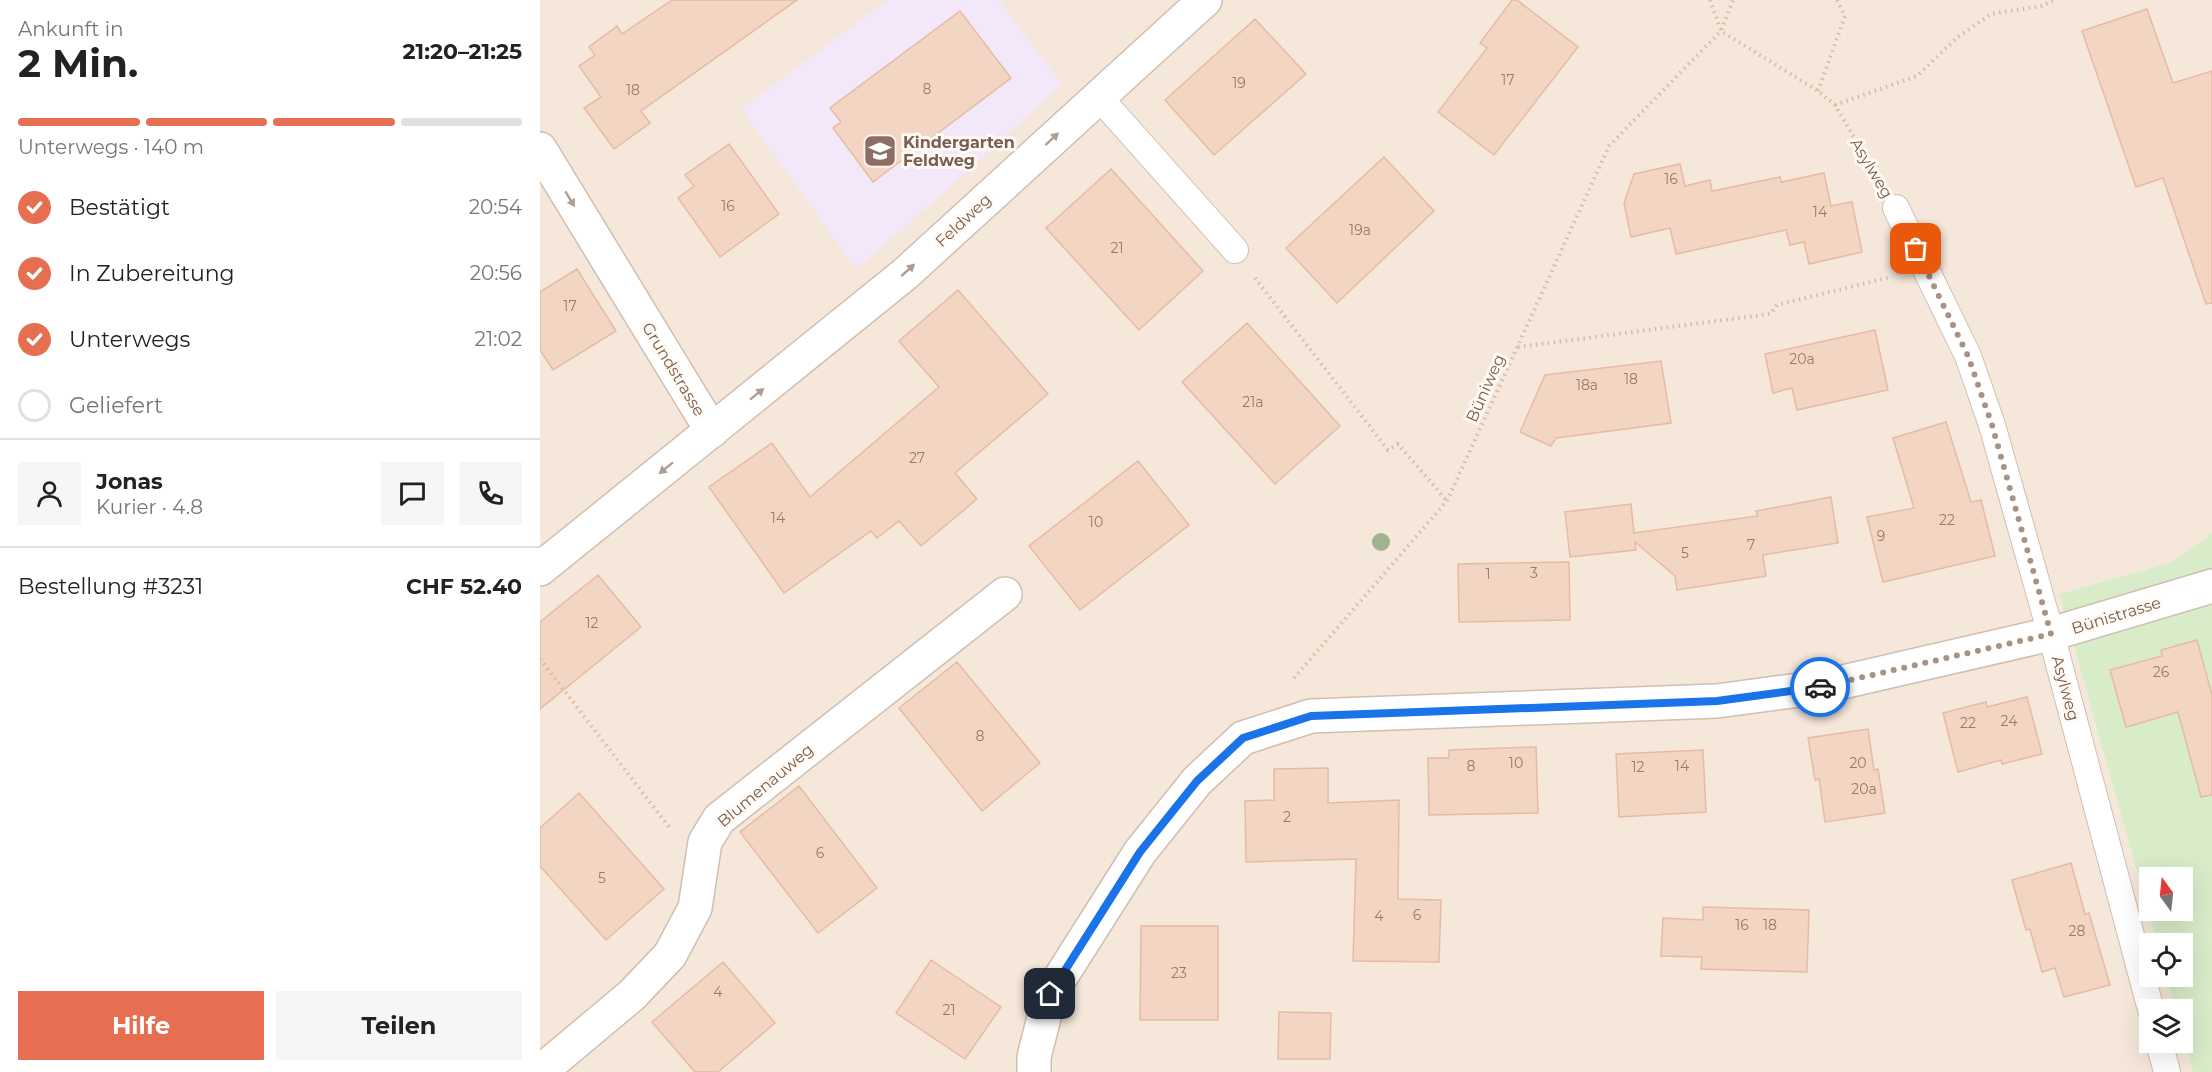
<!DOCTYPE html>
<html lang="de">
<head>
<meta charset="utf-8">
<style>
	body { margin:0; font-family:Montserrat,sans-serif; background:#f6f6f6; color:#222; height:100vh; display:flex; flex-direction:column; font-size:22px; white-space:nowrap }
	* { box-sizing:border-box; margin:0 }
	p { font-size:20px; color:#767676 }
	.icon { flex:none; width:33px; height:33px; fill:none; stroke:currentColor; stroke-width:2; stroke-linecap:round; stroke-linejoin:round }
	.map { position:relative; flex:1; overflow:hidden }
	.details { display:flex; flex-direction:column; background:#fff; width:540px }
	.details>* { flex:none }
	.needle { width:39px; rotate:345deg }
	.controls { position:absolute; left:1599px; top:867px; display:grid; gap:12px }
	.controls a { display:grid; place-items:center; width:54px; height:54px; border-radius:0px; background:#fff; box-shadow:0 6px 24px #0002; font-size:30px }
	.pin { position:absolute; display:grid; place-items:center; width:51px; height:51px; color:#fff; margin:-26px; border-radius:12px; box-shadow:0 3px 9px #0006 }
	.courier { position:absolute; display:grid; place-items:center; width:60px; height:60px; margin:-30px; border:4px solid #1a73e8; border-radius:50%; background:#fff; color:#222; box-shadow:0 2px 8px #0007 }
	.summary em { font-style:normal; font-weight:700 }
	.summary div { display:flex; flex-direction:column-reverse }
	.summary { display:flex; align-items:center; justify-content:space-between; height:102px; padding:0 18px }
	h1 { font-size:39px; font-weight:700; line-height:45px }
	.bar { display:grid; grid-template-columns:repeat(4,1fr); gap:9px 6px; align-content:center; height:72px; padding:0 18px }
	.bar i { height:8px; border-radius:4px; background:#e0e0e0 }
	.bar .on { background:#e76f51 }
	.bar p { grid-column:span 4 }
	.line { display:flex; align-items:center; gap:15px; padding:0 18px; border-top:2px solid #e0e0e0 }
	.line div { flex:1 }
	.round { display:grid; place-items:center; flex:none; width:63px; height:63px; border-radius:0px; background:#f6f6f6 }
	ol { padding:0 18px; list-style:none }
	li { display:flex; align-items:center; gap:18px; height:66px }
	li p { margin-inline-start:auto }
	li .icon { padding:6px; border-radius:50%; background:#e76f51; color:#fff; stroke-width:4 }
	li:last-child { color:#767676 }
	li i { width:33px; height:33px; border:3px solid #e0e0e0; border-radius:50% }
	.cta { display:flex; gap:12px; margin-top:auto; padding:12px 18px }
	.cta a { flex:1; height:69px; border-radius:0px; background:#e76f51; color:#fff; font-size:24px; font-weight:700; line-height:69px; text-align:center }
	.cta a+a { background:#f6f6f6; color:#222 }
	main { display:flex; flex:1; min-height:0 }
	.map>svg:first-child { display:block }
</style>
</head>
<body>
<main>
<section class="details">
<div class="summary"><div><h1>2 Min.</h1><p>Ankunft in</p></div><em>21:20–21:25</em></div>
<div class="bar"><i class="on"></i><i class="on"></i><i class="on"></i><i></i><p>Unterwegs · 140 m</p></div>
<ol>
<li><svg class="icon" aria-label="check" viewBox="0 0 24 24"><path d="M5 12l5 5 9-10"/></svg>Bestätigt<p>20:54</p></li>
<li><svg class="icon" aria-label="check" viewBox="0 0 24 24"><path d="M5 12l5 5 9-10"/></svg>In Zubereitung<p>20:56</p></li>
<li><svg class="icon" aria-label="check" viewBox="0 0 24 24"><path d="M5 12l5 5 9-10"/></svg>Unterwegs<p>21:02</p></li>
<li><i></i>Geliefert</li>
</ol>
<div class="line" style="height:108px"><a class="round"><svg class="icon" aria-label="person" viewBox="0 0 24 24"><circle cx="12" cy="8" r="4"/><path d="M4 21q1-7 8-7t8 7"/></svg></a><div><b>Jonas</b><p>Kurier · 4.8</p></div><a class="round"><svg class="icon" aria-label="chat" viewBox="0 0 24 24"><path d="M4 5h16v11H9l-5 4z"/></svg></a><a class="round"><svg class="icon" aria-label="phone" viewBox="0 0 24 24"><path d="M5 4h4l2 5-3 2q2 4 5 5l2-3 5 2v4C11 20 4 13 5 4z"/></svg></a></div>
<div class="line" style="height:78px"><div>Bestellung #3231</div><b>CHF 52.40</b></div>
<div class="cta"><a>Hilfe</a><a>Teilen</a></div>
</section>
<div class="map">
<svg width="1672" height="1072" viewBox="0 0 1672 1072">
	<rect width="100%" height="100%" fill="#fdf6ec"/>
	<!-- residential -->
	<path fill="#f5e8da" d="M0,0h1672v533l-40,29 -113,32 98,349 -7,1v32l16,1 9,32 -25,1v32h32l1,-7 10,37h-1653z"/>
	<!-- education -->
	<path fill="#f3e8fa" d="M347,0h112l63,84 -117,108 -89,77 -115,-160z"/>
	<!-- green -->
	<path fill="#d8ecc9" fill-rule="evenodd" d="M1672,533v539h-19l-10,-37 -1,-25 -7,-1 -9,-32 16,-1v-32l-25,-1 -98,-349 113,-32zM1610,878h32v32h-32z"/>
	<!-- building -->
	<path fill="#f3d5c3" stroke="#e6bba3" stroke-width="1.5" d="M132,0h125l-156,111 9,12 -36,26 -30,-41 17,-11 -22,-31 16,-11 -6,-8 28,-21 5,8z
		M972,0h5l61,47 -84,108 -56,-43 49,-64 -7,-5z
		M1607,9l26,74 39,-12v232l-6,1 -43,-126 -27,9 -54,-156z
		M420,11l51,67 -138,104 -40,-54 8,-6 -11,-14z
		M715,19l51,55 -92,81 -49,-55z
		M189,144l50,70 -59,43 -42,-59 16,-12 -9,-11z
		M844,157l50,54 -97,92 -51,-55z
		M1140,164l5,22 25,-6 2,11 68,-14 1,5 43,-9 7,33 21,-4 10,50 -53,12 -5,-22 -14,3 -4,-15 -110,24 -6,-26 -39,9 -7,-34 10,-29z
		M571,169l92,102 -64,59 -93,-102z
		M37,269l39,62 -63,39 -13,-20v-58z
		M418,290l90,104 -93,79 22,26 -56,47 -22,-25 -22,17 -6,-7 -87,62 -75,-106 63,-44 38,54 129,-110 -40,-46z
		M707,323l93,103 -65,58 -93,-102z
		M1335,330l13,60 -91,20 -5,-22 -19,5 -8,-39z
		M1121,361l10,62 -115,15 -5,8 -31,-14 25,-57z
		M1406,422l25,80 10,-2 14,56 -112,26 -16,-65 47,-9 -21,-70z
		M598,461l51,64 -109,85 -51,-64z
		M1291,497l7,46 -75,12 3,21 -89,14 -2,-14 -40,-34 1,8 -66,7 -5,-45 66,-8 3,29 124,-17 -2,-5z
		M1029,562l1,58 -111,2 -1,-58z
		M58,575l43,52 -101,82v-87z
		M1657,640l15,55v100l-11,2 -23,-85 -52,15 -16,-57 52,-14 -1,-6z
		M417,662l83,101 -58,48 -83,-103z
		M1487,697l15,57 -40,10 -1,-4 -43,12 -15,-59 43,-11 1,5z
		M1328,729l6,41 4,-1 7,44 -60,9 -6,-43 -4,1 -7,-42z
		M996,747l2,66 -109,2 -1,-57h21v-8z
		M1163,750l3,62 -87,5 -3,-63z
		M788,768v35l71,-3 -1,99 43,1 -2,62 -86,-1 3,-102 -110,3 -1,-61 29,-1v-31z
		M259,786l78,102 -59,45 -78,-101z
		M39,793l85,96 -58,51 -66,-74v-38z
		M1531,863l14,51 4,-1 21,72 -46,12 -9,-29 -13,4 -12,-43 -4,1 -14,-50z
		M1163,907l106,3 -2,62 -106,-3 1,-12 -41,-1 2,-38 40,2z
		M601,926h77v94h-78z
		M391,960l70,47 -36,52 -69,-46z
		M183,962l52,61 -57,49h-23l-43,-50z
		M739,1012l52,1 -1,46h-52z"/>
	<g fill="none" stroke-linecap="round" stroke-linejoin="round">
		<defs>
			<path id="lane" d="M558,96l137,154
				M1356,208l72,148 24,69 59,209 100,376
				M1619,1042l8,30"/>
			<path id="street" d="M0,149l172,282
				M0,569l365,-295 300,-274
				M0,1072l92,-77 38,-40 25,-47 10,-66 14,-23 286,-225
				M494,1072v-15l16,-63 90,-142 57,-71 46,-43 68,-22 406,-15 104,-14 230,-53 161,-48"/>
		</defs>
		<!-- lane casing -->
		<use href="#lane" stroke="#d1beb0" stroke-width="28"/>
		<!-- street casing -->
		<use href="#street" stroke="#d1beb0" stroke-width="36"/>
		<!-- path -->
		<path stroke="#d9b8a5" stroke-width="4" stroke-dasharray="1.5 4.5" stroke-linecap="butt" d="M1170,0l11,31 97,60 17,14 43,73
			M1278,91l27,-75 -8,-16
			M1295,105l82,-29 41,-39 33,-23 51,-8 12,-6
			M715,278l133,172 10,-6 49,57
			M978,347l252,-33 7,-9 114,-28
			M0,659l129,168
			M754,678l153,-177 162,-355 112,-115 12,-31"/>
		<!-- lane -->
		<use href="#lane" stroke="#fff" stroke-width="26"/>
		<!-- street -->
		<use href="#street" stroke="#fff" stroke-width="33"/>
	</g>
	<!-- trees -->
	<circle fill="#a0b28e" cx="841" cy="542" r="9"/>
	<!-- one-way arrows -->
	<defs><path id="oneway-solid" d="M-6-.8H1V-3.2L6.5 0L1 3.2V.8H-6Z" transform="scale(1.5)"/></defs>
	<g fill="#af9d94">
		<use href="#oneway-solid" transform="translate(512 139) rotate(-43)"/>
		<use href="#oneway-solid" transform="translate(30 199) rotate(59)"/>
		<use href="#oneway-solid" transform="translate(368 270) rotate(-42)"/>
		<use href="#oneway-solid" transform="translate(217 394) rotate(-39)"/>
		<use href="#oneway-solid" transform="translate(126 468) rotate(141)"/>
	</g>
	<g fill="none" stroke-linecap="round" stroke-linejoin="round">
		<!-- done -->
		<path stroke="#a89285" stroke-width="6" stroke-dasharray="0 10.8" d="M1280,687l231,-53 -59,-209 -24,-69 -52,-107"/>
		<!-- route -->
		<path stroke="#1a73e8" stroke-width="8" d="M510,994l90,-142 57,-71 46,-43 68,-22 406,-15 103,-14"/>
	</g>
	<!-- icons -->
	<defs>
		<symbol id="school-square" viewBox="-11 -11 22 22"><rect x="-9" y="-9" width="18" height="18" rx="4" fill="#8d6e63" stroke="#fffaf3"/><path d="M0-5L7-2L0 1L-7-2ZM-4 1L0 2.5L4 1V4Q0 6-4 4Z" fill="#fff"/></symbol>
	</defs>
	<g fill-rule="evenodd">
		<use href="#school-square" x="321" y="132" width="38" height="38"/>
	</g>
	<g text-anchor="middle" stroke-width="6" stroke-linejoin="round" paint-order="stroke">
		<!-- number labels -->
		<g font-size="14" fill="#987a6a">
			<text x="968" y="85">17</text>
			<text x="699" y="88">19</text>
			<text x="387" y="94">8</text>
			<text x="93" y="95">18</text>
			<text x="1131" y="184">16</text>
			<text x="188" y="211">16</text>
			<text x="1280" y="217">14</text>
			<text x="820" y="235">19a</text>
			<text x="577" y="253">21</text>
			<text x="30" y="311">17</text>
			<text x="1262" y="364">20a</text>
			<text x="1091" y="384">18</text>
			<text x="1047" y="390">18a</text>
			<text x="713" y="407">21a</text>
			<text x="377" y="463">27</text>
			<text x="238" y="523">14</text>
			<text x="1407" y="525">22</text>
			<text x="556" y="527">10</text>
			<text x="1341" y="541">9</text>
			<text x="1211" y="550">7</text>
			<text x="1145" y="558">5</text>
			<text x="994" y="578">3</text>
			<text x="948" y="579">1</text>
			<text x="52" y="628">12</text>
			<text x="1621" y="677">26</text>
			<text x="1469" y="726">24</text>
			<text x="1428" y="728">22</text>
			<text x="440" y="741">8</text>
			<text x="976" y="768">10</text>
			<text x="1318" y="768">20</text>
			<text x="931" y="771">8</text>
			<text x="1142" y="771">14</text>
			<text x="1098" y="772">12</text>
			<text x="1324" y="794">20a</text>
			<text x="747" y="822">2</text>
			<text x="280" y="858">6</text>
			<text x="62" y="883">5</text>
			<text x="877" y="920">6</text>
			<text x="839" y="921">4</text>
			<text x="1202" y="930">16</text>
			<text x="1230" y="930">18</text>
			<text x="1537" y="936">28</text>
			<text x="639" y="978">23</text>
			<text x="178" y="997">4</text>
			<text x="409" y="1015">21</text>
		</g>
		<!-- education labels -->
		<g font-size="16" font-weight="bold" fill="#785e54" stroke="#fffaf3" text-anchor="start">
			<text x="363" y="148">Kindergarten<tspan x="363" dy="18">Feldweg</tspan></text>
		</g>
		<!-- street labels -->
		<g font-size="16" fill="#7a5c4d" stroke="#fffaf3">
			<text transform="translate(1332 168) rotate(59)" y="6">Asylweg</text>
			<text transform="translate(423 220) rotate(-43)" y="6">Feldweg</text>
			<text transform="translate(134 369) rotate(59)" y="6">Grundstrasse</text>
			<text transform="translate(945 388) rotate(-66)" y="6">Büniweg</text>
			<text transform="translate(1576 615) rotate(-17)" y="6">Bünistrasse</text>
			<text transform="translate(1526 688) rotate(75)" y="6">Asylweg</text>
			<text transform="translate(225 785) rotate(-40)" y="6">Blumenauweg</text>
		</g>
	</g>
</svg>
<div class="controls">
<a><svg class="needle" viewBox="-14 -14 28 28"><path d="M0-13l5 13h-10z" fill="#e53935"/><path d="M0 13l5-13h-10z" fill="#767676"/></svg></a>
<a><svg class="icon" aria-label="locate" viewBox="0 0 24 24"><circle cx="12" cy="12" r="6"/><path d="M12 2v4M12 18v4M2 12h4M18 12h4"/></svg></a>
<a><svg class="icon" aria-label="layers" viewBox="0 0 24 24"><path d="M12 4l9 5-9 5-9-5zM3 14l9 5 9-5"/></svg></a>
</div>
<div class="pin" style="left:1376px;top:249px;background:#ea580c"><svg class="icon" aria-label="bag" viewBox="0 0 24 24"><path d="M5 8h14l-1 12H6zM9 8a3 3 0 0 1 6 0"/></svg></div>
<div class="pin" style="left:510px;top:994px;background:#1f2937"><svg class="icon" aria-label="home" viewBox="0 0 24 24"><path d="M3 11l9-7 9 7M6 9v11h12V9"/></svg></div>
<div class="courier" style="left:1280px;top:687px"><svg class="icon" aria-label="car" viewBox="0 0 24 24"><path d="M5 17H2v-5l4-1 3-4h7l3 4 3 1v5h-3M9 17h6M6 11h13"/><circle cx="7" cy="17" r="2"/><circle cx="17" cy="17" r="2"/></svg></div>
</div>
</main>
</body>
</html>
